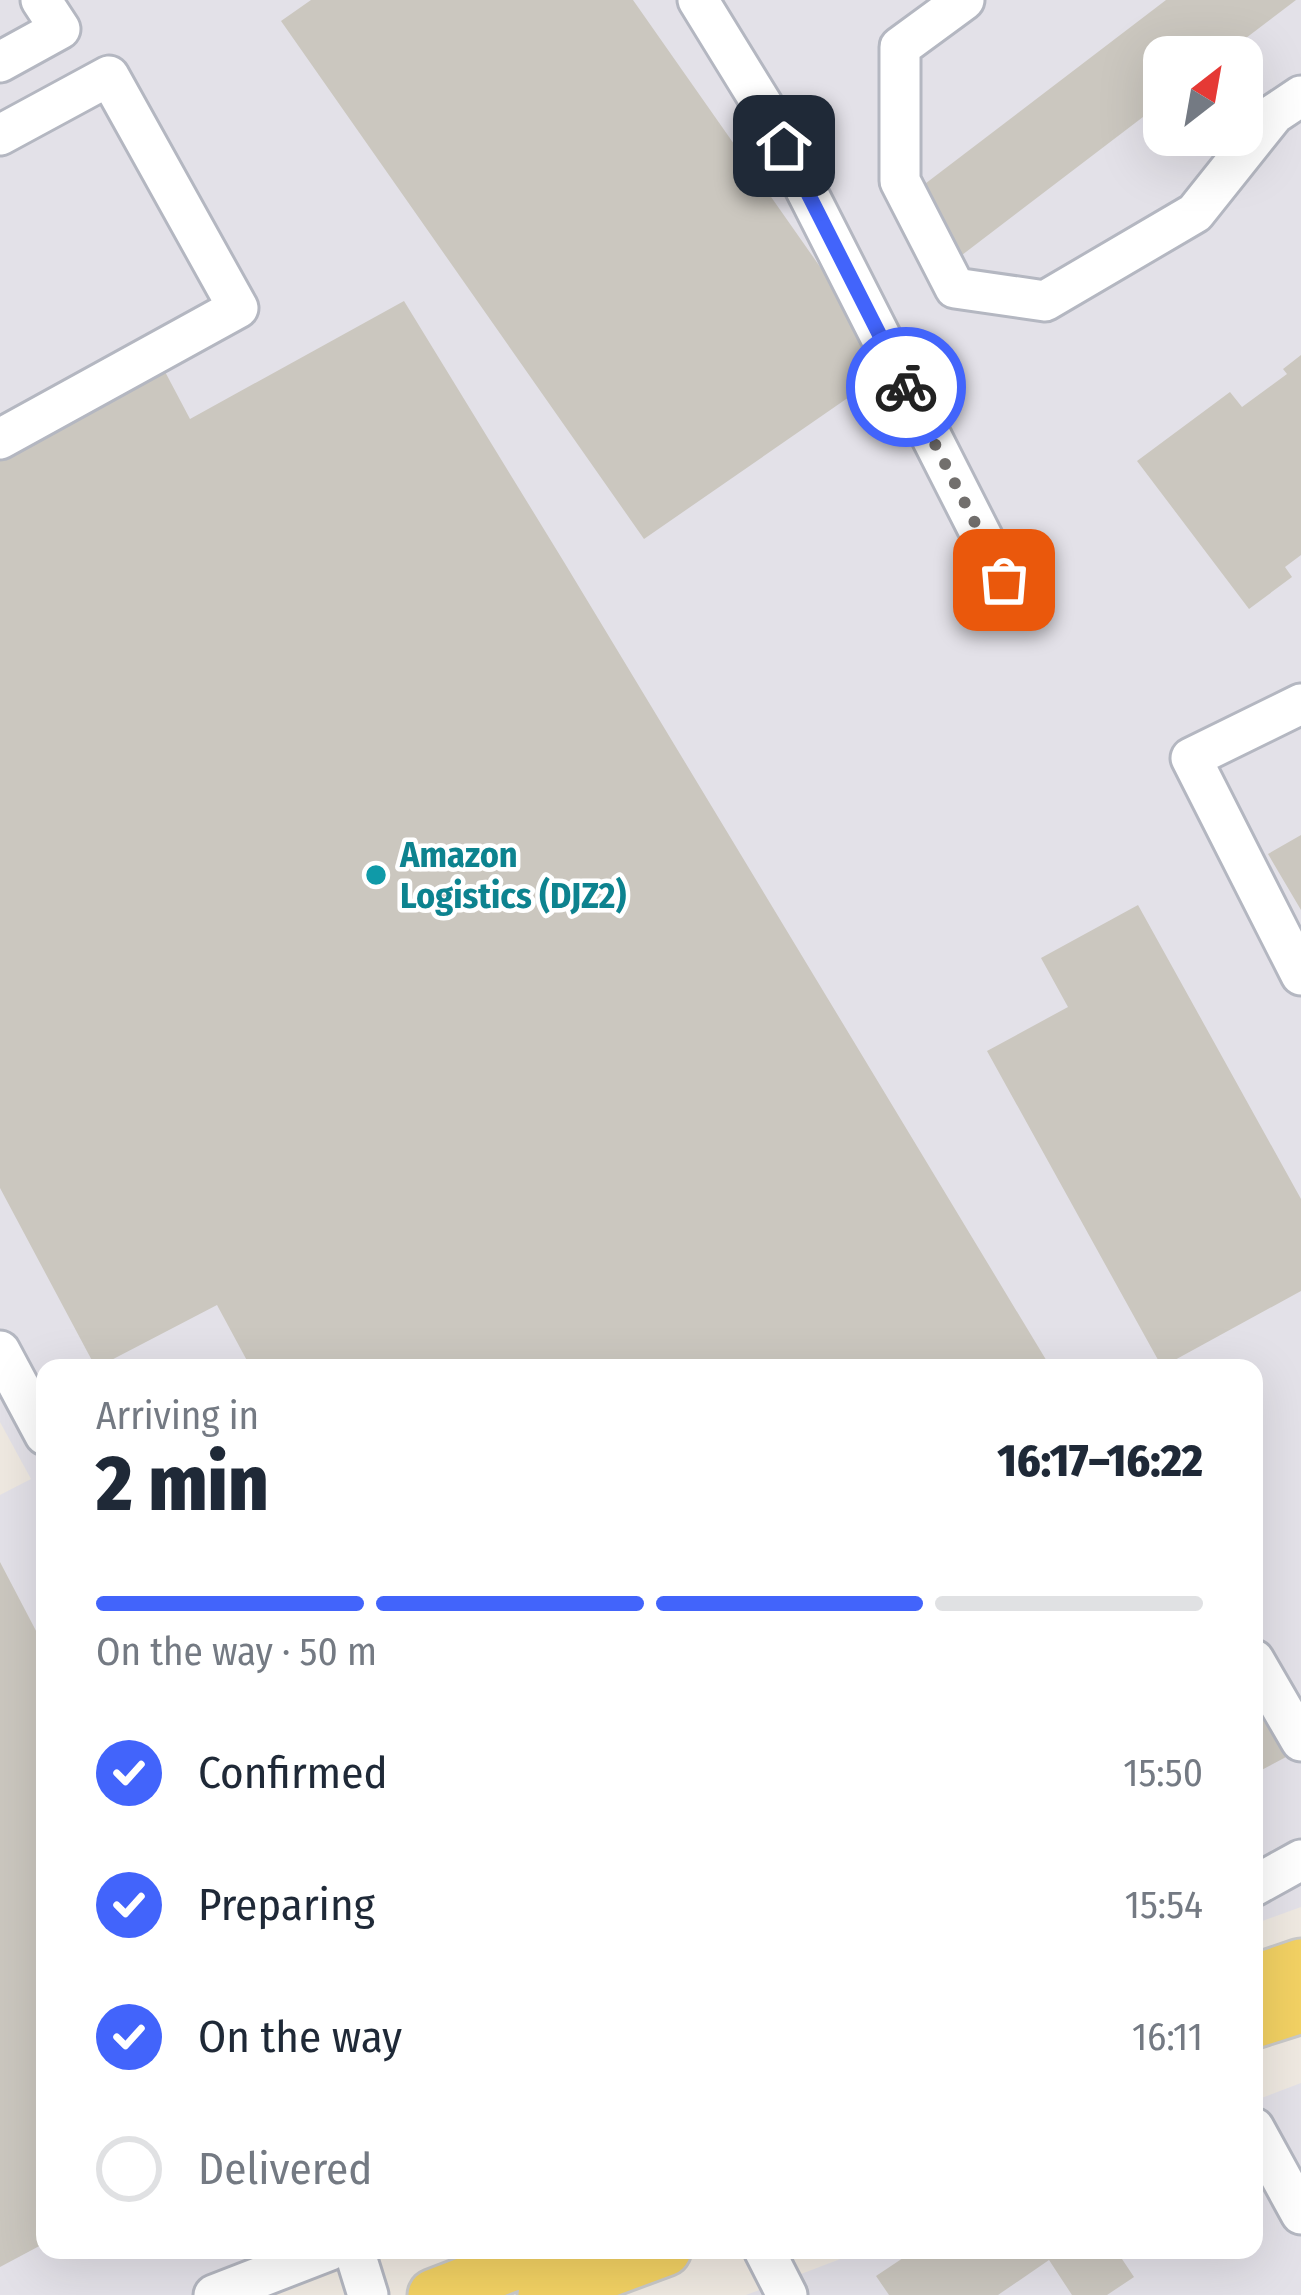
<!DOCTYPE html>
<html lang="en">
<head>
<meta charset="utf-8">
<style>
	body { margin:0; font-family:"Fira Sans Condensed",sans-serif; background:#f2f2f3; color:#1f2937; height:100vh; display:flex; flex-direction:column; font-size:45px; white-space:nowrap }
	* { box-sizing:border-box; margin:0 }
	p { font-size:39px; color:#747a83 }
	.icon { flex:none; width:66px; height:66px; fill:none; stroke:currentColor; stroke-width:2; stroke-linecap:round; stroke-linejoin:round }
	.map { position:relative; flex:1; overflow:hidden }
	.sheet { position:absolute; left:36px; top:1359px; width:1227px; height:900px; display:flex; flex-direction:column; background:#fff; border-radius:24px; box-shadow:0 12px 48px #0002 }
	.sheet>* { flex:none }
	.needle { width:78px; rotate:31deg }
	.tools { position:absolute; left:1143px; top:36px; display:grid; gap:24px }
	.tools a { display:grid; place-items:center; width:120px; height:120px; border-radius:24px; background:#fff; box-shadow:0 12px 48px #0002; font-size:60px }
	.pin { position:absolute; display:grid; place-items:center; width:102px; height:102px; color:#fff; margin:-51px; border-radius:24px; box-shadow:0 6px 18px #0006 }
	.courier { position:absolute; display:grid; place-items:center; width:120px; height:120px; margin:-60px; border:9px solid #4264fb; border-radius:50%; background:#fff; color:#222; box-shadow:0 3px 15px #0007 }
	.overview em { font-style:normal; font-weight:800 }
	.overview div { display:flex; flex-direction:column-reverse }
	.overview { display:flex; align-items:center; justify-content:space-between; height:204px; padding:0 60px }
	h1 { font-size:78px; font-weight:800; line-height:90px }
	.bar { display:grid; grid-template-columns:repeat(4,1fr); gap:18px 12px; align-content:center; height:144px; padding:0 60px }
	.bar i { height:15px; border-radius:9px; background:#e0e1e3 }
	.bar .selected { background:#4264fb }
	.bar p { grid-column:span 4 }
	ol { padding:0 60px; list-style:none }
	li { display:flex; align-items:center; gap:36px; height:132px }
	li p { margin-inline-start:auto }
	li .icon { padding:12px; border-radius:50%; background:#4264fb; color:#fff; stroke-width:4 }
	li:last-child { color:#747a83 }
	li i { width:66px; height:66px; border:6px solid #e0e1e3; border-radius:50% }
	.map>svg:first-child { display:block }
</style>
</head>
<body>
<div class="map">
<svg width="1301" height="2295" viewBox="0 0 1301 2295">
	<rect width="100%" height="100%" fill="#efe9e1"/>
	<!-- industrial -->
	<path fill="#e3e1e8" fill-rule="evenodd" d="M0,0h1301v1907l-47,17v-556h-1209v882h345l-120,45h-270v-800l31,-16 -31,-57zM1164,57h78v78h-78z
		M1301,2083v212h-555l118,-45h390v-149z"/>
	<!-- building -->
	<path fill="#cbc7bf" d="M311,0h322l258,368 -247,171 -363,-518z
		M1166,0h130l-75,57h-57v44l-202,154 -49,-62z
		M404,301l160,261 487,806h-800l-34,-63 -121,63 -96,-180v-734l162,-88 28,53z
		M1301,355v200l-16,12 7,10 -43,32 -112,-148 93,-69 12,15 45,-33 -4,-5z
		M1301,835v75l-33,-56z
		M1138,905l163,294v92l-139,76 -175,-316 81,-44 -27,-49z
		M0,1562l45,86v595l-45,24z
		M1254,1705l32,52 -32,17z
		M915,2250h201l18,27 -27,18h-35l-23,-35 -51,35h-109l-13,-19z"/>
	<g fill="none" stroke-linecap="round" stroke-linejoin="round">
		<defs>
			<path id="minor" d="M698,0l67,109 239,471
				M964,0l-64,47v134l55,107 90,13 150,-88 79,-99 27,-18
				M0,62l60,-33 -19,-29
				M0,135l109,-59 129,232 -238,131
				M1301,704l-110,54 110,217
				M0,1351l45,84
				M1254,1660l47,81
				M1254,1886l47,-26
				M1254,2128l47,86
				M354,2250l14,45
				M764,2250l23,45
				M214,2295l116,-45"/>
			<path id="major" d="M1254,1981l47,-16
				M1254,2022l47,-15
				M434,2295l117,-45
				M544,2295l121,-45"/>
		</defs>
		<!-- minor casing -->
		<use href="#minor" stroke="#b4b7c1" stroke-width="45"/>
		<!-- major casing -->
		<use href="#major" stroke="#c9c9c9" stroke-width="57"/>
		<!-- minor -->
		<use href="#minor" stroke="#fff" stroke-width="39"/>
		<!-- major -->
		<use href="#major" stroke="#f2d163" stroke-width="51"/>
	</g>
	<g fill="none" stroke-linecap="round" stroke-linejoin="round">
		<!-- done -->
		<path stroke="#726f6d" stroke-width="12" stroke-dasharray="0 21.6" d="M906,387l98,193"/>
		<!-- route -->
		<path stroke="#4264fb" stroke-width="15" d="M784,146l122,241"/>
	</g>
	<!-- markers -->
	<circle fill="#0f9aa8" stroke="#fff" stroke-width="4.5" cx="376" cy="875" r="12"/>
	<g text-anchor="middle" stroke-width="9" stroke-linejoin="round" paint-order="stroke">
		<!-- culture labels -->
		<g font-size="36" font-weight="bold" fill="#0d838f" stroke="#fff" text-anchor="start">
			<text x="400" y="867">Amazon<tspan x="400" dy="41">Logistics (DJZ2)</tspan></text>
		</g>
	</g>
</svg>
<div class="tools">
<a><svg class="needle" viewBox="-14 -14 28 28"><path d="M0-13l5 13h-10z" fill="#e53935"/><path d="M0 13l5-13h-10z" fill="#747a83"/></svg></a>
</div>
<div class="pin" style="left:1004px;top:580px;background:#ea580c"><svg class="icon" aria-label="bag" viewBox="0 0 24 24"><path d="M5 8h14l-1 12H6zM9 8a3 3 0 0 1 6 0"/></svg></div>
<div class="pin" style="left:784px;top:146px;background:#1f2937"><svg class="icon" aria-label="home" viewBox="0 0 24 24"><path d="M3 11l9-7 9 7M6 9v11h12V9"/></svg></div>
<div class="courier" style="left:906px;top:387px"><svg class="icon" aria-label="bike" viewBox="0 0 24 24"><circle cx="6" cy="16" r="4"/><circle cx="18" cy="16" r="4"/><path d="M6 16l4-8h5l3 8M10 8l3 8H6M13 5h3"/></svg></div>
<section class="sheet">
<div class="overview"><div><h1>2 min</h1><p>Arriving in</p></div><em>16:17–16:22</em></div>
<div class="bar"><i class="selected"></i><i class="selected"></i><i class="selected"></i><i></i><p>On the way · 50 m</p></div>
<ol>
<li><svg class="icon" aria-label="check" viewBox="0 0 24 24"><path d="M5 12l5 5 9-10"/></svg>Confirmed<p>15:50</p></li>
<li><svg class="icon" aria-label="check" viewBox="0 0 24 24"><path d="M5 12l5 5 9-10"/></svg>Preparing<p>15:54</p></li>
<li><svg class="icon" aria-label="check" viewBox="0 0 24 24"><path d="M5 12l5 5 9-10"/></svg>On the way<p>16:11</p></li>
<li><i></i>Delivered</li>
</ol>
</section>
</div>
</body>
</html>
